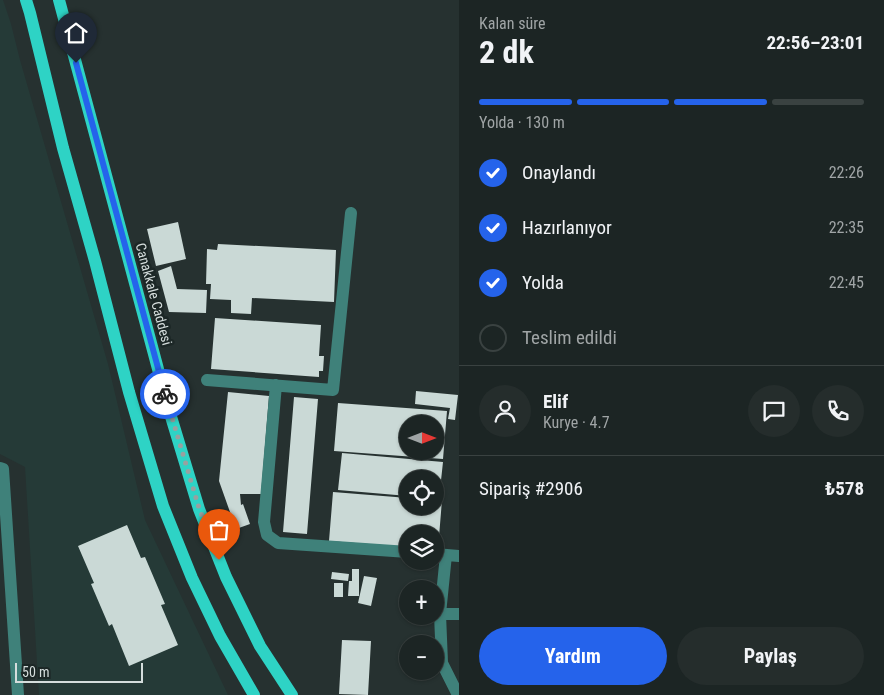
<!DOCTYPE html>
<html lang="tr">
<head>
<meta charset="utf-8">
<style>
	body { margin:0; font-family:"Roboto Condensed",sans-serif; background:#252d2c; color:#f1f3f6; height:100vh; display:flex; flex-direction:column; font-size:19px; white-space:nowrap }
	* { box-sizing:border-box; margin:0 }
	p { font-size:16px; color:#a0a5a6 }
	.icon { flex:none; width:28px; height:28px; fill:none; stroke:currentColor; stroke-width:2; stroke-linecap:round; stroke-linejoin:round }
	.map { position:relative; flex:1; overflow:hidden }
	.side { display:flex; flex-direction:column; background:#1c2524; width:425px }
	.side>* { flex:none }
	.needle { width:32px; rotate:90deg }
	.controls { position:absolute; left:399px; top:415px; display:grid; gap:10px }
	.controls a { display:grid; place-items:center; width:45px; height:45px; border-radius:50%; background:#1c2524; box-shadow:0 1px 4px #0004,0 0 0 1px #3a4241; font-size:25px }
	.scale { position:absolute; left:15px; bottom:12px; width:128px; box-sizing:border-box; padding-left:5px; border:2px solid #d5dddc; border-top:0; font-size:14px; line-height:18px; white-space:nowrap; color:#d5dddc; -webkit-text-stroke:4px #1c2726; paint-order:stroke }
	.pin { position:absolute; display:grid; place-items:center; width:42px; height:42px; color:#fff; margin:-51px -21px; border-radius:50% 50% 50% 0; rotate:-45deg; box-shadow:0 0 5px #0007 }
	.pin .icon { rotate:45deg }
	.courier { position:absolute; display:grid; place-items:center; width:50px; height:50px; margin:-25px; border:4px solid #2563eb; border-radius:50%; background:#fff; color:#222; box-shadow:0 1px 6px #0007 }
	.summary em { font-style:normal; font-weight:700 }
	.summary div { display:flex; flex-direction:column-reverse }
	.summary { display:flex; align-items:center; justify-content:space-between; height:85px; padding:0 20px }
	h1 { font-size:32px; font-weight:700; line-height:38px }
	.bar { display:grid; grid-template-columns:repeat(4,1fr); gap:8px 5px; align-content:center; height:60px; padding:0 20px }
	.bar i { height:6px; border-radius:4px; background:#3a4241 }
	.bar .selected { background:#2563eb }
	.bar p { grid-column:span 4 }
	.line { display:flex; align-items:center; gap:12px; padding:0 20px; border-top:1px solid #3a4241 }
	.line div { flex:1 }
	.round { display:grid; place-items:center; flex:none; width:52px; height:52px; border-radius:26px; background:#252d2c }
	ol { padding:0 20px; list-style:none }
	li { display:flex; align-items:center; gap:15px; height:55px }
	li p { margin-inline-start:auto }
	li .icon { padding:5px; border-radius:50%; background:#2563eb; color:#fff; stroke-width:4 }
	li:last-child { color:#a0a5a6 }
	li i { width:28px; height:28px; border:2px solid #3a4241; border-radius:50% }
	.cta { display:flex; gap:10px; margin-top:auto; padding:10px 20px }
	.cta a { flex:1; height:58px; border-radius:30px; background:#2563eb; color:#fff; font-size:20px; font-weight:700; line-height:58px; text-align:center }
	.cta a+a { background:#252d2c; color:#f1f3f6 }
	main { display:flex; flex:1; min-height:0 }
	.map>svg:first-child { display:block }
</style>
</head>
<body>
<main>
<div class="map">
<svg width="459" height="695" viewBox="0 0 459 695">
	<rect width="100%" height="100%" fill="#263130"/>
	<!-- built -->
	<path fill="#253a37" d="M0,0h3l8,24 9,36 88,304 37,156 83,175h-189l-14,-228 -25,-13z"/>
	<!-- building -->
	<path fill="#cad9d6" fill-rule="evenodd" d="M178,222l8,37 -30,7 -9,-37z
		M218,244l118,6 -2,52 -82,-4 -1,16 -20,-1v-13l-21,-1 1,-15h-5l1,-35 10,1z
		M171,266l6,23 30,1 -1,23 -37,-1 -11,-41z
		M215,318l106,7 -2,31h5l-1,15h-4v6l-108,-8z
		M416,391l42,4 -3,25 -7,-1 2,-11 -35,-4z
		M228,392l41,4 -8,98h-21l1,11 2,-1 7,20 -14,5 -17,-48z
		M294,397l24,2 -11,135 -24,-2z
		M338,403l109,8 -4,48 -109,-8zM408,424h27v27h-27z
		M342,453l101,9 -4,37 -4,-1v-19h-27v17l-70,-6z
		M333,492l75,6v8h27v-6h7l-4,49h-3v-15h-27v13l-79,-6z
		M127,525l14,33 4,-1 20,47 -4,1 17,40 -49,21 -17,-42 -3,2 -18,-42 3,-1 -16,-37z
		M352,569h7v27h-11l1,-15h3z
		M332,572l17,2 -1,7 -17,-2z
		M364,576l13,2 -6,28 -13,-3z
		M334,583h9v14h-9z
		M342,640l29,1 -3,54 -29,-1z"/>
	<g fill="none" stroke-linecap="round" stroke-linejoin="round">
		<!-- minor -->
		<path stroke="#3f817a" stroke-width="12" d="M207,380l126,10 18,-177
			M276,385l-12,137 3,13 11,8 130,9
			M0,468l3,1 15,226
			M435,554l24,2
			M446,555l-6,59 2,49 16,32
			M440,614h19"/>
		<!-- major -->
		<path stroke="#2ed3c5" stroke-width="12" d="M26,0l4,13 33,135 32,113 34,131 34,114 29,72 28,58 34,59
			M59,0l110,410 30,99 27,68 34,69 32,49"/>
	</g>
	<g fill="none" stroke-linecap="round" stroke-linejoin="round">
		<!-- done -->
		<path stroke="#98a1a0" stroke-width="5" stroke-dasharray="0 9" d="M165,394l34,114 20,52"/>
		<!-- route -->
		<path stroke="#2563eb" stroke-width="6" d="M76,63l89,331"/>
	</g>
	<g text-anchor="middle" stroke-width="5" stroke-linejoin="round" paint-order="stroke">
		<!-- street labels -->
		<g font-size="14" fill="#d5dddc" stroke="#1c2726">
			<text transform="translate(154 294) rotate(75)" y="5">Canakkale Caddesi</text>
		</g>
	</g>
</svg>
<div class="controls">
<a><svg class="needle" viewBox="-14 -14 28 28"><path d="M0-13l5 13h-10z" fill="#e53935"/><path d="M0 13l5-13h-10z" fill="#a0a5a6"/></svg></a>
<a><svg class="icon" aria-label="locate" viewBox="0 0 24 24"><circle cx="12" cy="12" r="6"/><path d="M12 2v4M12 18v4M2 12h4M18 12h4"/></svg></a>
<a><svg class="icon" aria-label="layers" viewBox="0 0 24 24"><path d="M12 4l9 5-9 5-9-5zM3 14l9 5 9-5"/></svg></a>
<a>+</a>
<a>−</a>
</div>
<div class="scale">50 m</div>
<div class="pin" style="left:219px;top:560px;background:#ea580c"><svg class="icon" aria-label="bag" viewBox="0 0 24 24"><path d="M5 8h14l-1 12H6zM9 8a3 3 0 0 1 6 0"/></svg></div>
<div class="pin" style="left:76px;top:63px;background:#1f2937"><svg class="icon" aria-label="home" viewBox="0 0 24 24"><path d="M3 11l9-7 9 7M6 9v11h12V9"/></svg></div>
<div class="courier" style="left:165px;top:394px"><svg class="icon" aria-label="bike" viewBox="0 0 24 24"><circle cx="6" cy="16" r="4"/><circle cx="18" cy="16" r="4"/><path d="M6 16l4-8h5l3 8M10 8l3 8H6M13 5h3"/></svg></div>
</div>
<section class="side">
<div class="summary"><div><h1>2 dk</h1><p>Kalan süre</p></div><em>22:56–23:01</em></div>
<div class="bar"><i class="selected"></i><i class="selected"></i><i class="selected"></i><i></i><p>Yolda · 130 m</p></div>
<ol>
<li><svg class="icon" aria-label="check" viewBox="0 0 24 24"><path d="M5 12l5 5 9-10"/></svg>Onaylandı<p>22:26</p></li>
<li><svg class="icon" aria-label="check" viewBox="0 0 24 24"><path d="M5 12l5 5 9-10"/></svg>Hazırlanıyor<p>22:35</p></li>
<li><svg class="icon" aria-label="check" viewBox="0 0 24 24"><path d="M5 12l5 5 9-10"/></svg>Yolda<p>22:45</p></li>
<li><i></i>Teslim edildi</li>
</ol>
<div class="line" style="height:90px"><a class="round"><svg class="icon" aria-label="person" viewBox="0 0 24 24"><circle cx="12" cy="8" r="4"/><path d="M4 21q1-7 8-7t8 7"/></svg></a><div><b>Elif</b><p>Kurye · 4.7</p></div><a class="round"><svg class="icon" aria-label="chat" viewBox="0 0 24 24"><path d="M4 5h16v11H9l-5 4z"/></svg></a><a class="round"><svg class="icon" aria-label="phone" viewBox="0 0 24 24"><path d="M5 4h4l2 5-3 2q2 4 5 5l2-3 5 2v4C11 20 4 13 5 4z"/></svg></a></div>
<div class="line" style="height:65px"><div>Sipariş #2906</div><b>₺578</b></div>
<div class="cta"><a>Yardım</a><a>Paylaş</a></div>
</section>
</main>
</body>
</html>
